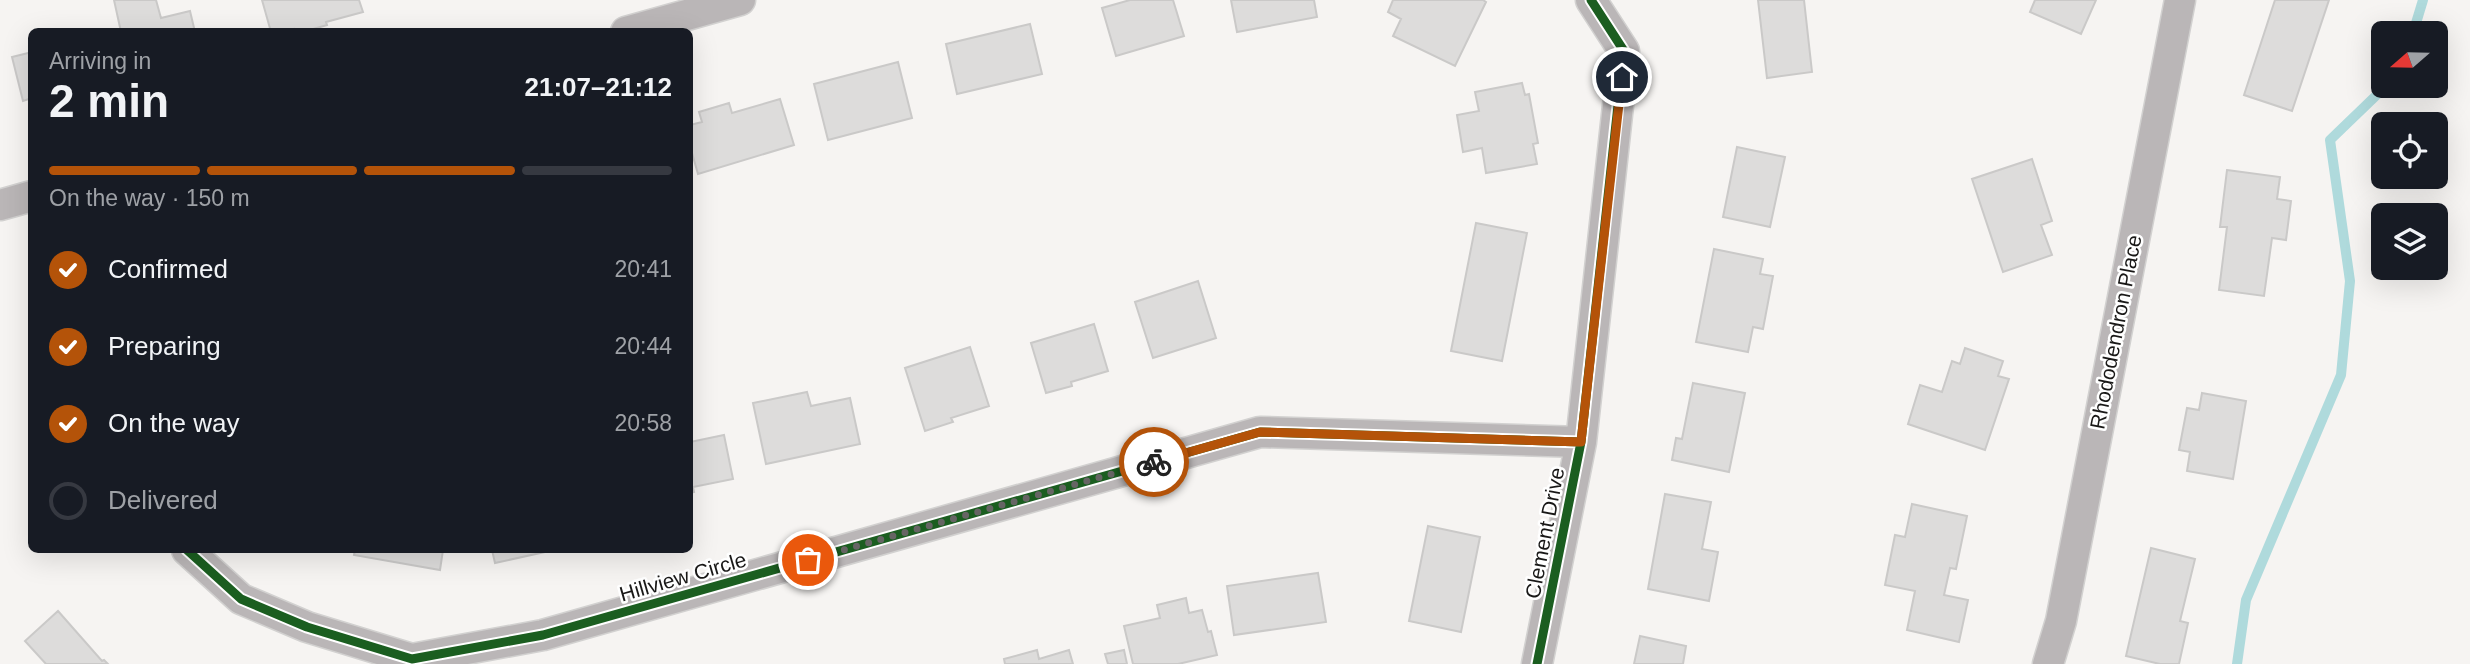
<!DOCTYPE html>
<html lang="en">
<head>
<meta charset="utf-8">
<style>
	body { margin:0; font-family:Arial,sans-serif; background:#20242c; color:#f1f3f6; height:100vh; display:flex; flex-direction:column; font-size:26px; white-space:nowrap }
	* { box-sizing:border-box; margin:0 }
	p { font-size:23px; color:#9ea1a6 }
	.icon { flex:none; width:38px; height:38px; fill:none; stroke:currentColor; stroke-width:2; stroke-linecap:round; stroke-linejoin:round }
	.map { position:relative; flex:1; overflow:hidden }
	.panel { position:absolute; left:28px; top:28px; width:665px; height:525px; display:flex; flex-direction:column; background:#171b24; border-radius:10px; box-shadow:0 7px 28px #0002 }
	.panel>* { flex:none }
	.needle { width:46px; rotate:250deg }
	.tools { position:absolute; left:2371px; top:21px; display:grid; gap:14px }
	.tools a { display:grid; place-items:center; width:77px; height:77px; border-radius:10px; background:#171b24; box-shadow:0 7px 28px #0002; font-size:35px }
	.pin { position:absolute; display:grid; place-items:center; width:60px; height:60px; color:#fff; margin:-30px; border:4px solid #fff; border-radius:50%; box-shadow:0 2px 7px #0007 }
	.courier { position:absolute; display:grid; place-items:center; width:70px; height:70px; margin:-35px; border:5px solid #b45309; border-radius:50%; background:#fff; color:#222; box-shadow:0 2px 9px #0007 }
	.overview em { font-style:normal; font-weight:700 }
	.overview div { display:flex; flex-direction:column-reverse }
	.overview { display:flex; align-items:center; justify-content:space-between; height:119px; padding:0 21px }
	h1 { font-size:46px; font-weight:700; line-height:52px }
	.bar { display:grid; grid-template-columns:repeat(4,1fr); gap:10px 7px; align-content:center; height:84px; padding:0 21px }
	.bar i { height:9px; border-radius:5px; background:#363941 }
	.bar .current { background:#b45309 }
	.bar p { grid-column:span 4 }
	ol { padding:0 21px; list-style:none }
	li { display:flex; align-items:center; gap:21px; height:77px }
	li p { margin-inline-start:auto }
	li .icon { padding:7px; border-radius:50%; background:#b45309; color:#fff; stroke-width:4 }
	li:last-child { color:#9ea1a6 }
	li i { width:38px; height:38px; border:4px solid #363941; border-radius:50% }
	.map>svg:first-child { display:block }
</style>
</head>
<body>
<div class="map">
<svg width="2470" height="664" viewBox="0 0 2470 664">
	<rect width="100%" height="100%" fill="#f6f4f2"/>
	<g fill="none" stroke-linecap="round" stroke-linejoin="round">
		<!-- stream -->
		<path stroke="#afdadc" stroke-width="10" d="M2413,33l10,-33
			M2237,664l9,-64 95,-225 9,-94 -20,-141 56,-54"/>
	</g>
	<!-- building -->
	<path fill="#dddcdb" stroke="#cac9c8" stroke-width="2" d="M114,0h42l5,18 29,-7 5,21h-74z
		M262,0h97l4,12 -37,10 1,3 -24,7h-9v-3l-23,3z
		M1130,0h43l11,36 -68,20 -14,-48z
		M1231,0h83l3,17 -80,15z
		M1393,0h90l3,2 -31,64 -62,-30 8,-17 -13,-7z
		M1758,0h46l8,72 -45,6z
		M2035,0h61l-15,34 -51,-22z
		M2275,0h54l-37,111 -48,-16z
		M1030,24l12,50 -85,20 -11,-50z
		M32,52v46l-9,3 -11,-44z
		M898,62l14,56 -84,22 -14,-56z
		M1522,83l3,12 4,-1 9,49 -5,1 4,20 -51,9 -4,-25 -19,4 -6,-37 22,-4 -4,-19z
		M780,99l14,46 -96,29 -8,-28v-21l12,-3 -3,-10 30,-9 3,10z
		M1737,147l48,10 -15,70 -47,-10z
		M2032,159l20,62 -11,4 11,30 -49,17 -31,-93z
		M2227,170l53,7 -3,22 14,2 -5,39 -14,-2 -8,58 -45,-6 8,-63h-7z
		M1476,223l51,10 -25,128 -51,-10z
		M1714,249l49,10 -3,15 13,2 -10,53 -10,-2 -5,25 -52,-10z
		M1198,281l18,57 -63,20 -18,-56z
		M1094,324l14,47 -37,11 1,4 -26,7 -15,-50z
		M970,347l19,59 -38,12 2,4 -28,9 -20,-63z
		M1965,348l38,13 -5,15 11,3 -24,71 -77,-26 12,-39 22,7 10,-31 8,3z
		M1693,383l52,10 -16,79 -57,-12 4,-22 6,1z
		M807,392l4,14 39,-8 10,46 -94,20 -13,-61z
		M2202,393l44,8 -13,78 -46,-8 3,-19 -11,-2 8,-42 12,2z
		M724,435l9,44 -40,8 1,5 -4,1v-51z
		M1665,494l46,8 -9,47 16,3 -9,49 -61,-12z
		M1912,504l55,12 -11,53 -6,-1 -6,27 24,5 -9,42 -52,-12 8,-39 -30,-6 10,-50 10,2z
		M1428,526l52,11 -19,95 -52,-11z
		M2151,548l44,11 -15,62 8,2 -9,41h-19l-34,-8z
		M355,550h88l-3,20 -86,-15z
		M492,550h62l-59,13z
		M1318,573l8,49 -92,13 -7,-49z
		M1186,598l3,15 13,-3 6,22 3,-1 6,24 -39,9h-45l-9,-38 36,-8 -3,-13z
		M58,611l44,50 2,-1 4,4h-62l-21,-23z
		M1640,636l46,10 -3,18h-49z
		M1037,650l2,9 30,-9 4,14h-68l-1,-5z
		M1124,650l3,14h-19l-3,-10z"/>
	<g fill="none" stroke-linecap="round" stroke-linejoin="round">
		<defs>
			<path id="minor" d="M626,32l114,-32
				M0,205l32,-9
				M187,550l54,49 66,28 105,32 131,-24 717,-203 321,10
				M1537,664l44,-222 43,-391 -33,-51
				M2048,664l13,-43 119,-621"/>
		</defs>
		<!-- minor casing -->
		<use href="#minor" stroke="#d2d1d0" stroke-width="33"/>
		<!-- minor -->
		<use href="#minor" stroke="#bab6b7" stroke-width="30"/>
		<defs>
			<path id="cycleway" d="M187,550l54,49 66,28 105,32 131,-24 717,-203 321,10
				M1537,664l44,-222 43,-391 -33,-51"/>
		</defs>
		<!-- cycleway casing -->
		<use href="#cycleway" stroke="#fff" stroke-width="13"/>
		<!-- cycleway -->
		<use href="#cycleway" stroke="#1b5e20" stroke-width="9"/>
	</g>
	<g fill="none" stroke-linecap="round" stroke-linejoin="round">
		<!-- done -->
		<path stroke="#666564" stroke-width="7" stroke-dasharray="0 12.6" d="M808,560l346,-98"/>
		<!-- route -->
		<path stroke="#b45309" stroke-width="9" d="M1154,462l106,-30 321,10 41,-365"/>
	</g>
	<g text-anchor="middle" stroke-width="5" stroke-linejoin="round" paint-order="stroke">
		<!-- street labels -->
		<g font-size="21" fill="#191817" stroke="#fff">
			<text transform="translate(2116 332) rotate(-79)" y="7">Rhododendron Place</text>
			<text transform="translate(1545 533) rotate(-79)" y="7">Clement Drive</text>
			<text transform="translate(683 577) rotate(-16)" y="7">Hillview Circle</text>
		</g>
	</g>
</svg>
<div class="tools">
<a><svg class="needle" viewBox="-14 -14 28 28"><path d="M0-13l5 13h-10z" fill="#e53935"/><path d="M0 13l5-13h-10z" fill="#9ea1a6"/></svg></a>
<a><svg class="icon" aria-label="locate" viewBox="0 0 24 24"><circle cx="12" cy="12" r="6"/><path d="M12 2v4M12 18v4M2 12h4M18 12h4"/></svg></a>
<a><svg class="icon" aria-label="layers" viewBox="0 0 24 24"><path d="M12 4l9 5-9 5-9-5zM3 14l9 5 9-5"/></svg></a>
</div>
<div class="pin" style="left:808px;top:560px;background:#ea580c"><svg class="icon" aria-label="bag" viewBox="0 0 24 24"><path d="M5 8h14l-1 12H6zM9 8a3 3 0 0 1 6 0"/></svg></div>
<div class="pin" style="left:1622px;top:77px;background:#1f2937"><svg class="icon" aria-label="home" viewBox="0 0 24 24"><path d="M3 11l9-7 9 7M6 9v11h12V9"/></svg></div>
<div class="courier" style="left:1154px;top:462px"><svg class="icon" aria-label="bike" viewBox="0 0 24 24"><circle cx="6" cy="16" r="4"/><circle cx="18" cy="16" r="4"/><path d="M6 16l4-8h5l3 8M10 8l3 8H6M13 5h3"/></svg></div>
<section class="panel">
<div class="overview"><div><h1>2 min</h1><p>Arriving in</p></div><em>21:07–21:12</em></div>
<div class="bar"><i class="current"></i><i class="current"></i><i class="current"></i><i></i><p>On the way · 150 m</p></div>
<ol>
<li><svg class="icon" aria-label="check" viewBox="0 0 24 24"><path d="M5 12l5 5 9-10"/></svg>Confirmed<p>20:41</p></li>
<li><svg class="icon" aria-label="check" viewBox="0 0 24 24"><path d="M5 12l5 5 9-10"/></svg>Preparing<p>20:44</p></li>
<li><svg class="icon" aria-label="check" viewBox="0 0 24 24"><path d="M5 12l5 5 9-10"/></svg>On the way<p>20:58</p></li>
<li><i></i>Delivered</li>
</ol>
</section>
</div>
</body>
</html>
